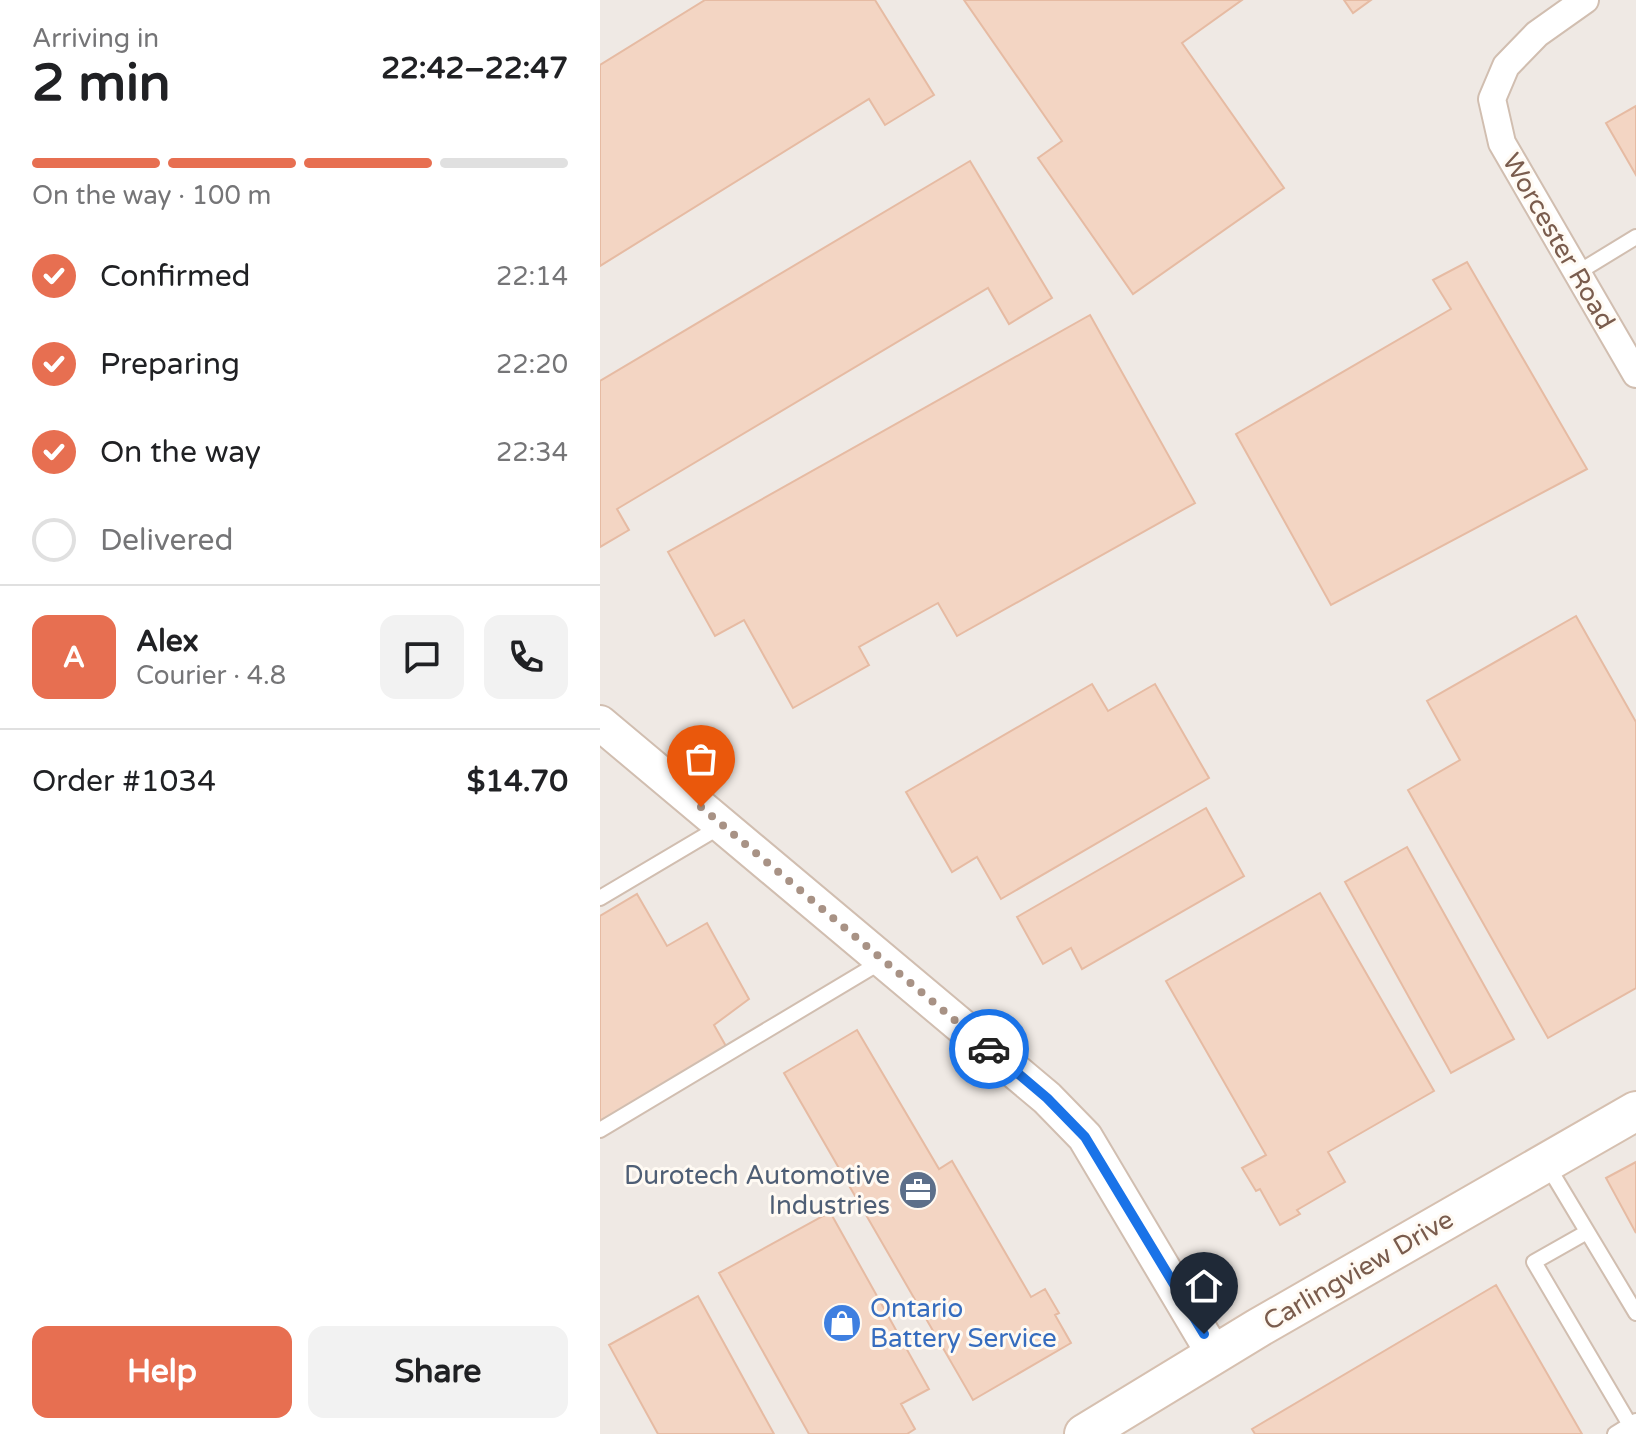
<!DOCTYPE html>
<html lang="en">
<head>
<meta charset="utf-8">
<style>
	body { margin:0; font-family:"Varela Round",sans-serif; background:#f2f2f2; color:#202124; height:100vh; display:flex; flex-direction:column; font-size:30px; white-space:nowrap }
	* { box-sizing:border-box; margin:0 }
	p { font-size:26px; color:#757577 }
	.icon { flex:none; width:44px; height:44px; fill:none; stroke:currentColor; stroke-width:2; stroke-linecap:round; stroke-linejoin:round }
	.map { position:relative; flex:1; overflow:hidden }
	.drawer { display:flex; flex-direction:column; background:#fff; width:600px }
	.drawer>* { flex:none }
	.pin { position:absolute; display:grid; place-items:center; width:68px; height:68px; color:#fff; margin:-82px -34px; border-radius:50% 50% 50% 0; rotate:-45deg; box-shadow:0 0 8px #0007 }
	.pin .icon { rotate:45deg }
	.courier { position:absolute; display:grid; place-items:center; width:80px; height:80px; margin:-40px; border:6px solid #1a73e8; border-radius:50%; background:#fff; color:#222; box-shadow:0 2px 10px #0007 }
	.overview em { font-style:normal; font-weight:700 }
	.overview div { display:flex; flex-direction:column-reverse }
	.overview { display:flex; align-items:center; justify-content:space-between; height:136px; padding:0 32px }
	h1 { font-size:52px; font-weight:700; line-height:60px }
	.bar { display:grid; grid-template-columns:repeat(4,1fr); gap:12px 8px; align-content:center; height:96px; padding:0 32px }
	.bar i { height:10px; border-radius:6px; background:#e0e0e0 }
	.bar .on { background:#e76f51 }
	.bar p { grid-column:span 4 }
	.line { display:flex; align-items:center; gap:20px; padding:0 32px; border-top:2px solid #e0e0e0 }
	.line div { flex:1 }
	.round { display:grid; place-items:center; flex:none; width:84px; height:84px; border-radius:16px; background:#f2f2f2 }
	ol { padding:0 32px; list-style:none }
	li { display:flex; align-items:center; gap:24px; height:88px }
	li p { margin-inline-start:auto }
	li .icon { padding:8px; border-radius:50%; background:#e76f51; color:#fff; stroke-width:4 }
	li:last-child { color:#757577 }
	li i { width:44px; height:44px; border:4px solid #e0e0e0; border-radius:50% }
	.cta { display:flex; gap:16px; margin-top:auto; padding:16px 32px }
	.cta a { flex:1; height:92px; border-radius:16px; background:#e76f51; color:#fff; font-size:32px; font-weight:700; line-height:92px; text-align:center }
	.cta a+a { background:#f2f2f2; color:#202124 }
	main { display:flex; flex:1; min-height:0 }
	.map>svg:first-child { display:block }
</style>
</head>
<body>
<main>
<section class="drawer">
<div class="overview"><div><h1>2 min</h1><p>Arriving in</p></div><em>22:42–22:47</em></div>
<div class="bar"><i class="on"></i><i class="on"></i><i class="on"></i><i></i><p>On the way · 100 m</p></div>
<ol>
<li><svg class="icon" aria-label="check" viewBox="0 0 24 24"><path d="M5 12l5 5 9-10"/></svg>Confirmed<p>22:14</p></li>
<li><svg class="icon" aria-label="check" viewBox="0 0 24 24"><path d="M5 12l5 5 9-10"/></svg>Preparing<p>22:20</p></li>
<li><svg class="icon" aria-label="check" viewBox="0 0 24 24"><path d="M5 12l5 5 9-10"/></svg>On the way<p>22:34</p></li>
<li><i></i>Delivered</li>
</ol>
<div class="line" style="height:144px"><b class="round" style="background:#e76f51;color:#fff">A</b><div><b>Alex</b><p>Courier · 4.8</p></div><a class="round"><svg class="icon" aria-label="chat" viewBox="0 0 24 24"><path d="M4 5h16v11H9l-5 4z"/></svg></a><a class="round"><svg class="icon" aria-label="phone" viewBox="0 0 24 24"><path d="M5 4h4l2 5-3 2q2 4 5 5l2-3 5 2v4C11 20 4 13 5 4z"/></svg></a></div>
<div class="line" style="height:104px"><div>Order #1034</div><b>$14.70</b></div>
<div class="cta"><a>Help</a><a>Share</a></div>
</section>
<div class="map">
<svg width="1036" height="1434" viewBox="0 0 1036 1434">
	<rect width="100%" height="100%" fill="#fdf6ec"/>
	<!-- industrial -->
	<path fill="#efe9e4" d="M0,0h1036v1434h-1036z"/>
	<!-- building -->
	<path fill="#f3d5c3" stroke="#e6bba3" stroke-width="2" d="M105,0h170l59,95 -49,30 -16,-26 -269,167v-201z
		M364,0h278l-60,43 102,145 -151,106 -95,-136 24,-17z
		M744,0h27l-18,13z
		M1036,106v69l-30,-52z
		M370,161l82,137 -43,26 -21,-36 -371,221 12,21 -29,17v-166z
		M867,262l120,207 -256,136 -95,-171 215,-125 -18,-29z
		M490,315l105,188 -238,133 -19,-33 -79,44 10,18 -76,43 -49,-88 -29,16 -47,-84z
		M976,616l60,106v266l-88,50 -140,-248 52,-30 -33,-59z
		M492,684l16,27 47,-27 54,94 -208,121 -24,-42 -25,15 -46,-80z
		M606,808l38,68 -162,93 -11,-21 -28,16 -26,-47z
		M807,847l107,192 -63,34 -106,-191z
		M720,893l114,198 -106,61 17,30 -48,28 3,4 -20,11 -20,-36 -4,2 -14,-23 24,-13 -100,-174z
		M37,894l30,52 40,-23 42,76 -35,26 13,23 -127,73v-205z
		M257,1030l82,139 13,-8 79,136 14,-8 14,24 -4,2 16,28 -98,57 -189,-327z
		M1036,1162v71l-30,-55z
		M230,1212l99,177 -28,15 14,25 -8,5h-98l-90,-161z
		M896,1285l86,149h-327l-3,-5z
		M98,1296l76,138h-116l-49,-89z"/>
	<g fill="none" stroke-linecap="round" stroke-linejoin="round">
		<defs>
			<path id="service" d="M977,273l59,-36
				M0,898l123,-73
				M0,1130l284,-170
				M946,1163l90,150
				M987,1232l-53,30 96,163 1,9
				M1015,1434l21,-13"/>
			<path id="minor" d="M985,0l-48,34 -31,32 -14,33 10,44 134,231"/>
			<path id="tertiary" d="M0,723l447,375 38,39 129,217"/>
			<path id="secondary" d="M484,1434l174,-106 378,-217"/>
		</defs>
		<!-- service casing -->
		<use href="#service" stroke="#d1beb0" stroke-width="18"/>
		<!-- minor casing -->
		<use href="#minor" stroke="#d1beb0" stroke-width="30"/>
		<!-- tertiary casing -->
		<use href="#tertiary" stroke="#d1beb0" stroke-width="38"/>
		<!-- secondary casing -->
		<use href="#secondary" stroke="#d6c0b0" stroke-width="42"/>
		<!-- service -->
		<use href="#service" stroke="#fff" stroke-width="14"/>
		<!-- minor -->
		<use href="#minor" stroke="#fff" stroke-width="26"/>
		<!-- tertiary -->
		<use href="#tertiary" stroke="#fff" stroke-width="34"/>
		<!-- secondary -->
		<use href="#secondary" stroke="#fff" stroke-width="38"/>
	</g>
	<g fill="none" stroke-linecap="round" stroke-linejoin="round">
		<!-- done -->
		<path stroke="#a89285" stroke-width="8" stroke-dasharray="0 14.4" d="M101,807l288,242"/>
		<!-- route -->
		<path stroke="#1a73e8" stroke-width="10" d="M389,1049l58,49 38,39 119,197"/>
	</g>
	<!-- icons -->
	<defs>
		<symbol id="office-disc" viewBox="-11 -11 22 22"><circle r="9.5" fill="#5c6f8a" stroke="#fffaf3"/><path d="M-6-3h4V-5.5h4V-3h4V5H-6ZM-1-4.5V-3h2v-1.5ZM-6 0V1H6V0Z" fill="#fff"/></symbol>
		<symbol id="shop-disc" viewBox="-11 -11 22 22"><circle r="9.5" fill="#3f7fe0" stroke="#fffaf3"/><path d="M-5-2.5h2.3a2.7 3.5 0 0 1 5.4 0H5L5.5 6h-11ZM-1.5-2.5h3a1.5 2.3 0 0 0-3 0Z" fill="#fff"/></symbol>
	</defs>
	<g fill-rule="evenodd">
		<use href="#office-disc" x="296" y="1168" width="44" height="44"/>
		<use href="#shop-disc" x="220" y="1301" width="44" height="44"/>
	</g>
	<g text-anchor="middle" stroke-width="6" stroke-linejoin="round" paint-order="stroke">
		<!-- street labels -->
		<g font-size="26" fill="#7a5c4d" stroke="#fffaf3">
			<text transform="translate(959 241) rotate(60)" y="9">Worcester Road</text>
			<text transform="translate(758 1270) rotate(-30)" y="9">Carlingview Drive</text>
		</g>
		<!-- service labels -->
		<g font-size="26" fill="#4e5e75" stroke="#fffaf3" text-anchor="end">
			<text x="290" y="1184">Durotech Automotive<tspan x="290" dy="30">Industries</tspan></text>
		</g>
		<!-- shop labels -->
		<g font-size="26" fill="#366cbe" stroke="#fffaf3" text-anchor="start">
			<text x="270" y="1317">Ontario<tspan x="270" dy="30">Battery Service</tspan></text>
		</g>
	</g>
</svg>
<div class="pin" style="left:101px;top:807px;background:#ea580c"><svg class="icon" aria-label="bag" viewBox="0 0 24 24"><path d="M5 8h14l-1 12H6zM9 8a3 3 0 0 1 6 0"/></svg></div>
<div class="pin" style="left:604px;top:1334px;background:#1f2937"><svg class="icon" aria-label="home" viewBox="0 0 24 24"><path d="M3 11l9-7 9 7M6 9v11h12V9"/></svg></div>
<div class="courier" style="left:389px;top:1049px"><svg class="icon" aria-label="car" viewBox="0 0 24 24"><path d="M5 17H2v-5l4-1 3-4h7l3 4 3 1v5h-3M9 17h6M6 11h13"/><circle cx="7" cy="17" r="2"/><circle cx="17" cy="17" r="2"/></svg></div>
</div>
</main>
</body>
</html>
